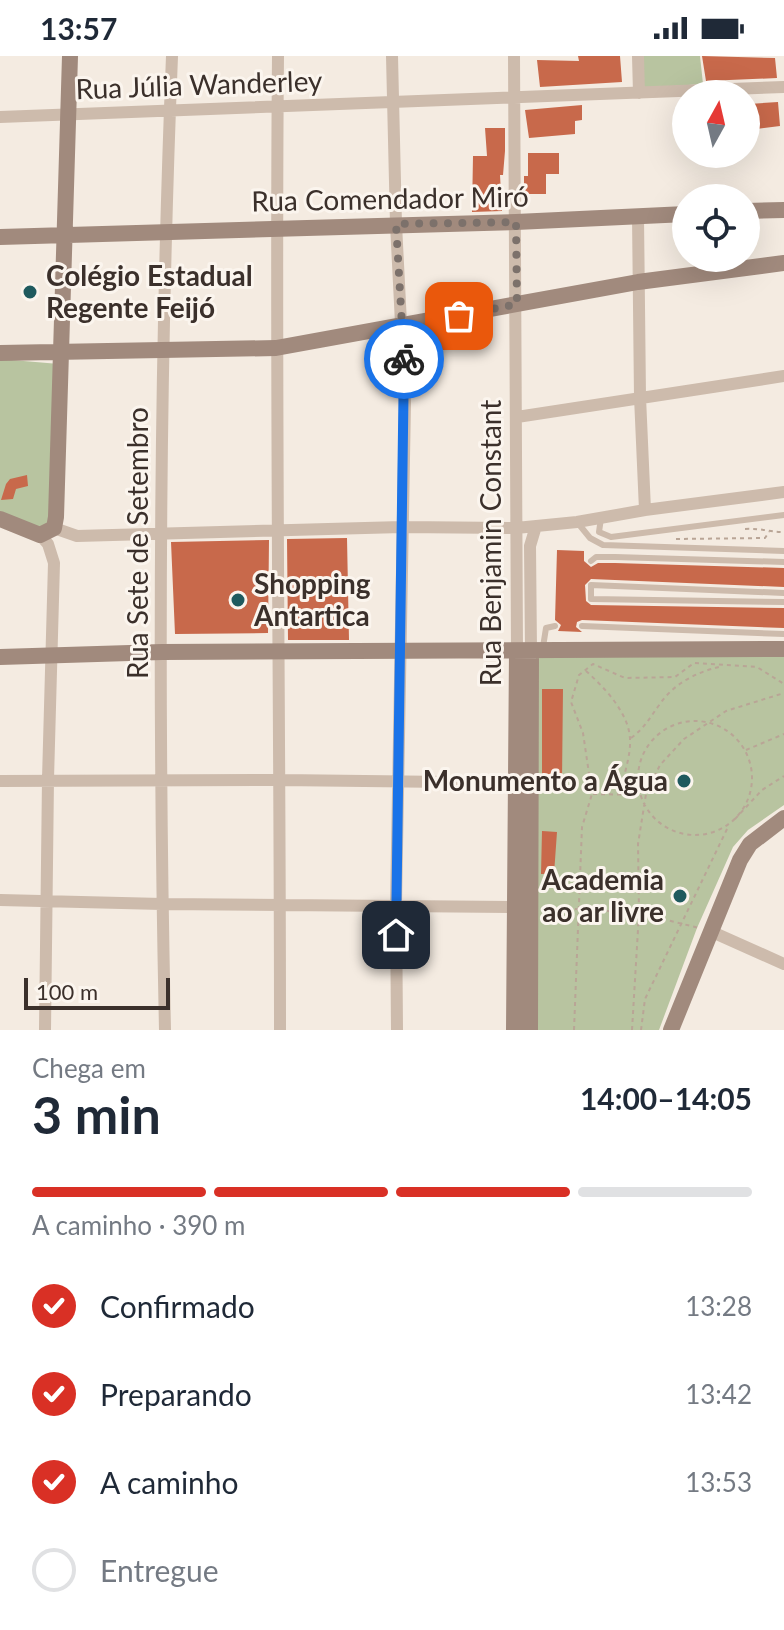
<!DOCTYPE html>
<html lang="pt">
<head>
<meta charset="utf-8">
<style>
	body { margin:0; font-family:Lato,sans-serif; background:#f2f2f3; color:#1f2937; height:100vh; display:flex; flex-direction:column; font-size:30px; white-space:nowrap }
	* { box-sizing:border-box; margin:0 }
	p { font-size:26px; color:#747a83 }
	.icon { flex:none; width:44px; height:44px; fill:none; stroke:currentColor; stroke-width:2; stroke-linecap:round; stroke-linejoin:round }
	.map { position:relative; height:974px; overflow:hidden }
	.drawer { display:flex; flex-direction:column; background:#fff; flex:1 }
	.drawer>* { flex:none }
	.needle { width:52px; rotate:8deg }
	.buttons { position:absolute; left:672px; top:24px; display:grid; gap:16px }
	.buttons a { display:grid; place-items:center; width:88px; height:88px; border-radius:50%; background:#fff; box-shadow:0 8px 32px #0002; font-size:40px }
	.scale { position:absolute; left:24px; bottom:20px; width:146px; box-sizing:border-box; padding-left:8px; border:4px solid #3b302b; border-top:0; font-size:22px; line-height:28px; white-space:nowrap; color:#3b302b; -webkit-text-stroke:6px #fbf5ee; paint-order:stroke }
	.pin { position:absolute; display:grid; place-items:center; width:68px; height:68px; color:#fff; margin:-34px; border-radius:16px; box-shadow:0 4px 12px #0006 }
	.courier { position:absolute; display:grid; place-items:center; width:80px; height:80px; margin:-40px; border:6px solid #1a73e8; border-radius:50%; background:#fff; color:#222; box-shadow:0 2px 10px #0007 }
	.overview em { font-style:normal; font-weight:700 }
	.overview div { display:flex; flex-direction:column-reverse }
	.overview { display:flex; align-items:center; justify-content:space-between; height:136px; padding:0 32px }
	h1 { font-size:52px; font-weight:700; line-height:60px }
	.bar { display:grid; grid-template-columns:repeat(4,1fr); gap:12px 8px; align-content:center; height:96px; padding:0 32px }
	.bar i { height:10px; border-radius:6px; background:#e0e1e3 }
	.bar .selected { background:#d93025 }
	.bar p { grid-column:span 4 }
	ol { padding:0 32px; list-style:none }
	li { display:flex; align-items:center; gap:24px; height:88px }
	li p { margin-inline-start:auto }
	li .icon { padding:8px; border-radius:50%; background:#d93025; color:#fff; stroke-width:4 }
	li:last-child { color:#747a83 }
	li i { width:44px; height:44px; border:4px solid #e0e1e3; border-radius:50% }
	.status { display:flex; justify-content:space-between; align-items:center; height:56px; padding:0 40px; background:#fff; direction:ltr }
	.status svg { height:22px; fill:currentColor }
	.map>svg:first-child { display:block }
</style>
</head>
<body>
<div class="status"><b>13:57</b><svg viewBox="0 0 49 12"><path d="M0 12V9h3v3zM5 12V6h3v6zM10 12V3h3v9zM15 12V0h3v12zM26 1h20v11H26zM47 4h2v5h-2z"/></svg></div>
<div class="map">
<svg width="784" height="974" viewBox="0 0 784 974">
	<rect width="100%" height="100%" fill="#f4ebe1"/>
	<!-- green -->
	<path fill="#b8c4a0" d="M642,0h58l3,28 -60,4z
		M0,303l59,5 -5,162 -15,7 -39,-15z
		M784,600v149l-36,25 -15,17 -36,81 -38,102h-122l-1,-373z"/>
	<!-- building -->
	<path fill="#c8694b" d="M578,0h42l2,26 -82,5 -3,-27 42,1z
		M702,0l73,2 2,20 -71,3z
		M778,46l2,24 -31,4v-26z
		M582,49v15l-7,1v13l-46,4 -4,-28z
		M485,72h20v23l-2,24h-3l2,36 -30,1 1,-56h14z
		M528,97h31v21h-13v20h-22v-18h4z
		M27,419l1,11 -12,3 -3,10 -12,1 5,-16 4,-5z
		M347,482l2,102h-61l-1,-101z
		M269,484l-1,93 -93,1 -4,-92z
		M557,494l27,1v10l7,6 7,-4h17l169,5v19l-193,-8 -6,6 1,16 5,4 193,3v20l-202,-8 -5,2 -1,5 6,5 -24,-1 3,-6 -6,-5z
		M542,633h21l-1,92 -20,-1z
		M542,775l15,1 -3,42h-13z"/>
	<g fill="none" stroke-linecap="round" stroke-linejoin="round">
		<!-- path -->
		<path stroke="#b9a596" stroke-width="2" stroke-dasharray="4 4" stroke-linecap="butt" d="M745,473c16,-1 24,3 39,3
			M676,483l89,-1 4,-6
			M586,615c18,16 43,42 44,68 1,17 -7,38 -10,55
			M638 722a57 57 0 1 1 114 0a57 57 0 1 1-114 0Z
			M631,682c14,-10 19,-21 29,-34 13,-20 37,-32 59,-37
			M746,694l38,-16
			M593,738l46,1
			M735,763l27,-29 22,-14
			M543,851l96,6 60,15
			M574,974l8,-203 10,-33 -9,-61 -12,-31 8,-27 14,-11 32,14 50,-1 19,-14 63,4 27,17
			M632,974l7,-117 -1,-69 8,-50 14,-29 24,-26 42,-28 58,-18
			M641,974l4,-31 83,-172"/>
		<!-- lane -->
		<path stroke="#cdbbac" stroke-width="6" d="M601,462l-2,14 12,5 173,-22
			M577,466l13,16 13,7 181,6
			M591,505l5,-4h19l169,5
			M784,537l-193,-8v14l193,3
			M582,570l202,8
			M543,591l3,-19 9,-2"/>
		<!-- street -->
		<path stroke="#cdbbac" stroke-width="12" d="M278,0c-3,325 2,649 2,974
			M392,0l4,168 9,179 -9,501 1,126
			M514,0l3,595
			M638,0l1,37
			M0,61l784,-30
			M638,160l2,181 5,113
			M517,361l267,-41
			M54,472l23,8 325,-9 114,1 61,-6 68,-12 139,-18
			M40,479l8,9 6,19 -6,216 -3,251
			M531,595l-1,-105 6,-20
			M0,725l281,-1 242,3
			M0,844l162,4 359,3
			M710,875l74,33
			M165,974c-7,-324 -6,-650 7,-974"/>
		<!-- secondary -->
		<path stroke="#a18a7d" stroke-width="16" d="M746,155l38,-1
			M0,181l516,-15 170,-8
			M0,297l276,-5 362,-66 146,-19
			M0,463l40,16 14,-7 2,-11 14,-461
			M0,601l162,-5 622,-3
			M514,974l3,-379
			M530,974l1,-379
			M671,974l69,-170 10,-16 34,-26"/>
	</g>
	<g fill="none" stroke-linecap="round" stroke-linejoin="round">
		<!-- done -->
		<path stroke="#7c716b" stroke-width="8" stroke-dasharray="0 14.4" d="M404,303l-8,-135 120,-2 1,82 -58,12"/>
		<!-- route -->
		<path stroke="#1a73e8" stroke-width="10" d="M396,879l8,-576"/>
	</g>
	<!-- markers -->
	<g fill="#1f5a5e" stroke="#fbf5ee" stroke-width="3">
		<circle cx="30" cy="236" r="8"/>
		<circle cx="238" cy="544" r="8"/>
		<circle cx="684" cy="725" r="8"/>
		<circle cx="680" cy="840" r="8"/>
	</g>
	<g text-anchor="middle" stroke-width="6" stroke-linejoin="round" paint-order="stroke">
		<!-- street labels -->
		<g font-size="28" fill="#3b302b" stroke="#fbf5ee">
			<text transform="translate(199 29) rotate(-2)" y="10">Rua Júlia Wanderley</text>
			<text transform="translate(390 143) rotate(-1)" y="10">Rua Comendador Miró</text>
			<text transform="translate(138 487) rotate(-90)" y="10">Rua Sete de Setembro</text>
			<text transform="translate(491 487) rotate(-90)" y="10">Rua Benjamin Constant</text>
		</g>
		<!-- poi labels -->
		<g font-size="28" font-weight="bold" fill="#3b302b" stroke="#fbf5ee" text-anchor="start">
			<text x="46" y="230">Colégio Estadual<tspan x="46" dy="32">Regente Feijó</tspan></text>
			<text x="254" y="538">Shopping<tspan x="254" dy="32">Antartica</tspan></text>
			<text x="668" y="735" text-anchor="end">Monumento a Água</text>
			<text x="664" y="834" text-anchor="end">Academia<tspan x="664" dy="32">ao ar livre</tspan></text>
		</g>
	</g>
</svg>
<div class="buttons">
<a><svg class="needle" viewBox="-14 -14 28 28"><path d="M0-13l5 13h-10z" fill="#e53935"/><path d="M0 13l5-13h-10z" fill="#747a83"/></svg></a>
<a><svg class="icon" aria-label="locate" viewBox="0 0 24 24"><circle cx="12" cy="12" r="6"/><path d="M12 2v4M12 18v4M2 12h4M18 12h4"/></svg></a>
</div>
<div class="scale">100 m</div>
<div class="pin" style="left:459px;top:260px;background:#ea580c"><svg class="icon" aria-label="bag" viewBox="0 0 24 24"><path d="M5 8h14l-1 12H6zM9 8a3 3 0 0 1 6 0"/></svg></div>
<div class="pin" style="left:396px;top:879px;background:#1f2937"><svg class="icon" aria-label="home" viewBox="0 0 24 24"><path d="M3 11l9-7 9 7M6 9v11h12V9"/></svg></div>
<div class="courier" style="left:404px;top:303px"><svg class="icon" aria-label="bike" viewBox="0 0 24 24"><circle cx="6" cy="16" r="4"/><circle cx="18" cy="16" r="4"/><path d="M6 16l4-8h5l3 8M10 8l3 8H6M13 5h3"/></svg></div>
</div>
<section class="drawer">
<div class="overview"><div><h1>3 min</h1><p>Chega em</p></div><em>14:00–14:05</em></div>
<div class="bar"><i class="selected"></i><i class="selected"></i><i class="selected"></i><i></i><p>A caminho · 390 m</p></div>
<ol>
<li><svg class="icon" aria-label="check" viewBox="0 0 24 24"><path d="M5 12l5 5 9-10"/></svg>Confirmado<p>13:28</p></li>
<li><svg class="icon" aria-label="check" viewBox="0 0 24 24"><path d="M5 12l5 5 9-10"/></svg>Preparando<p>13:42</p></li>
<li><svg class="icon" aria-label="check" viewBox="0 0 24 24"><path d="M5 12l5 5 9-10"/></svg>A caminho<p>13:53</p></li>
<li><i></i>Entregue</li>
</ol>
</section>
</body>
</html>
